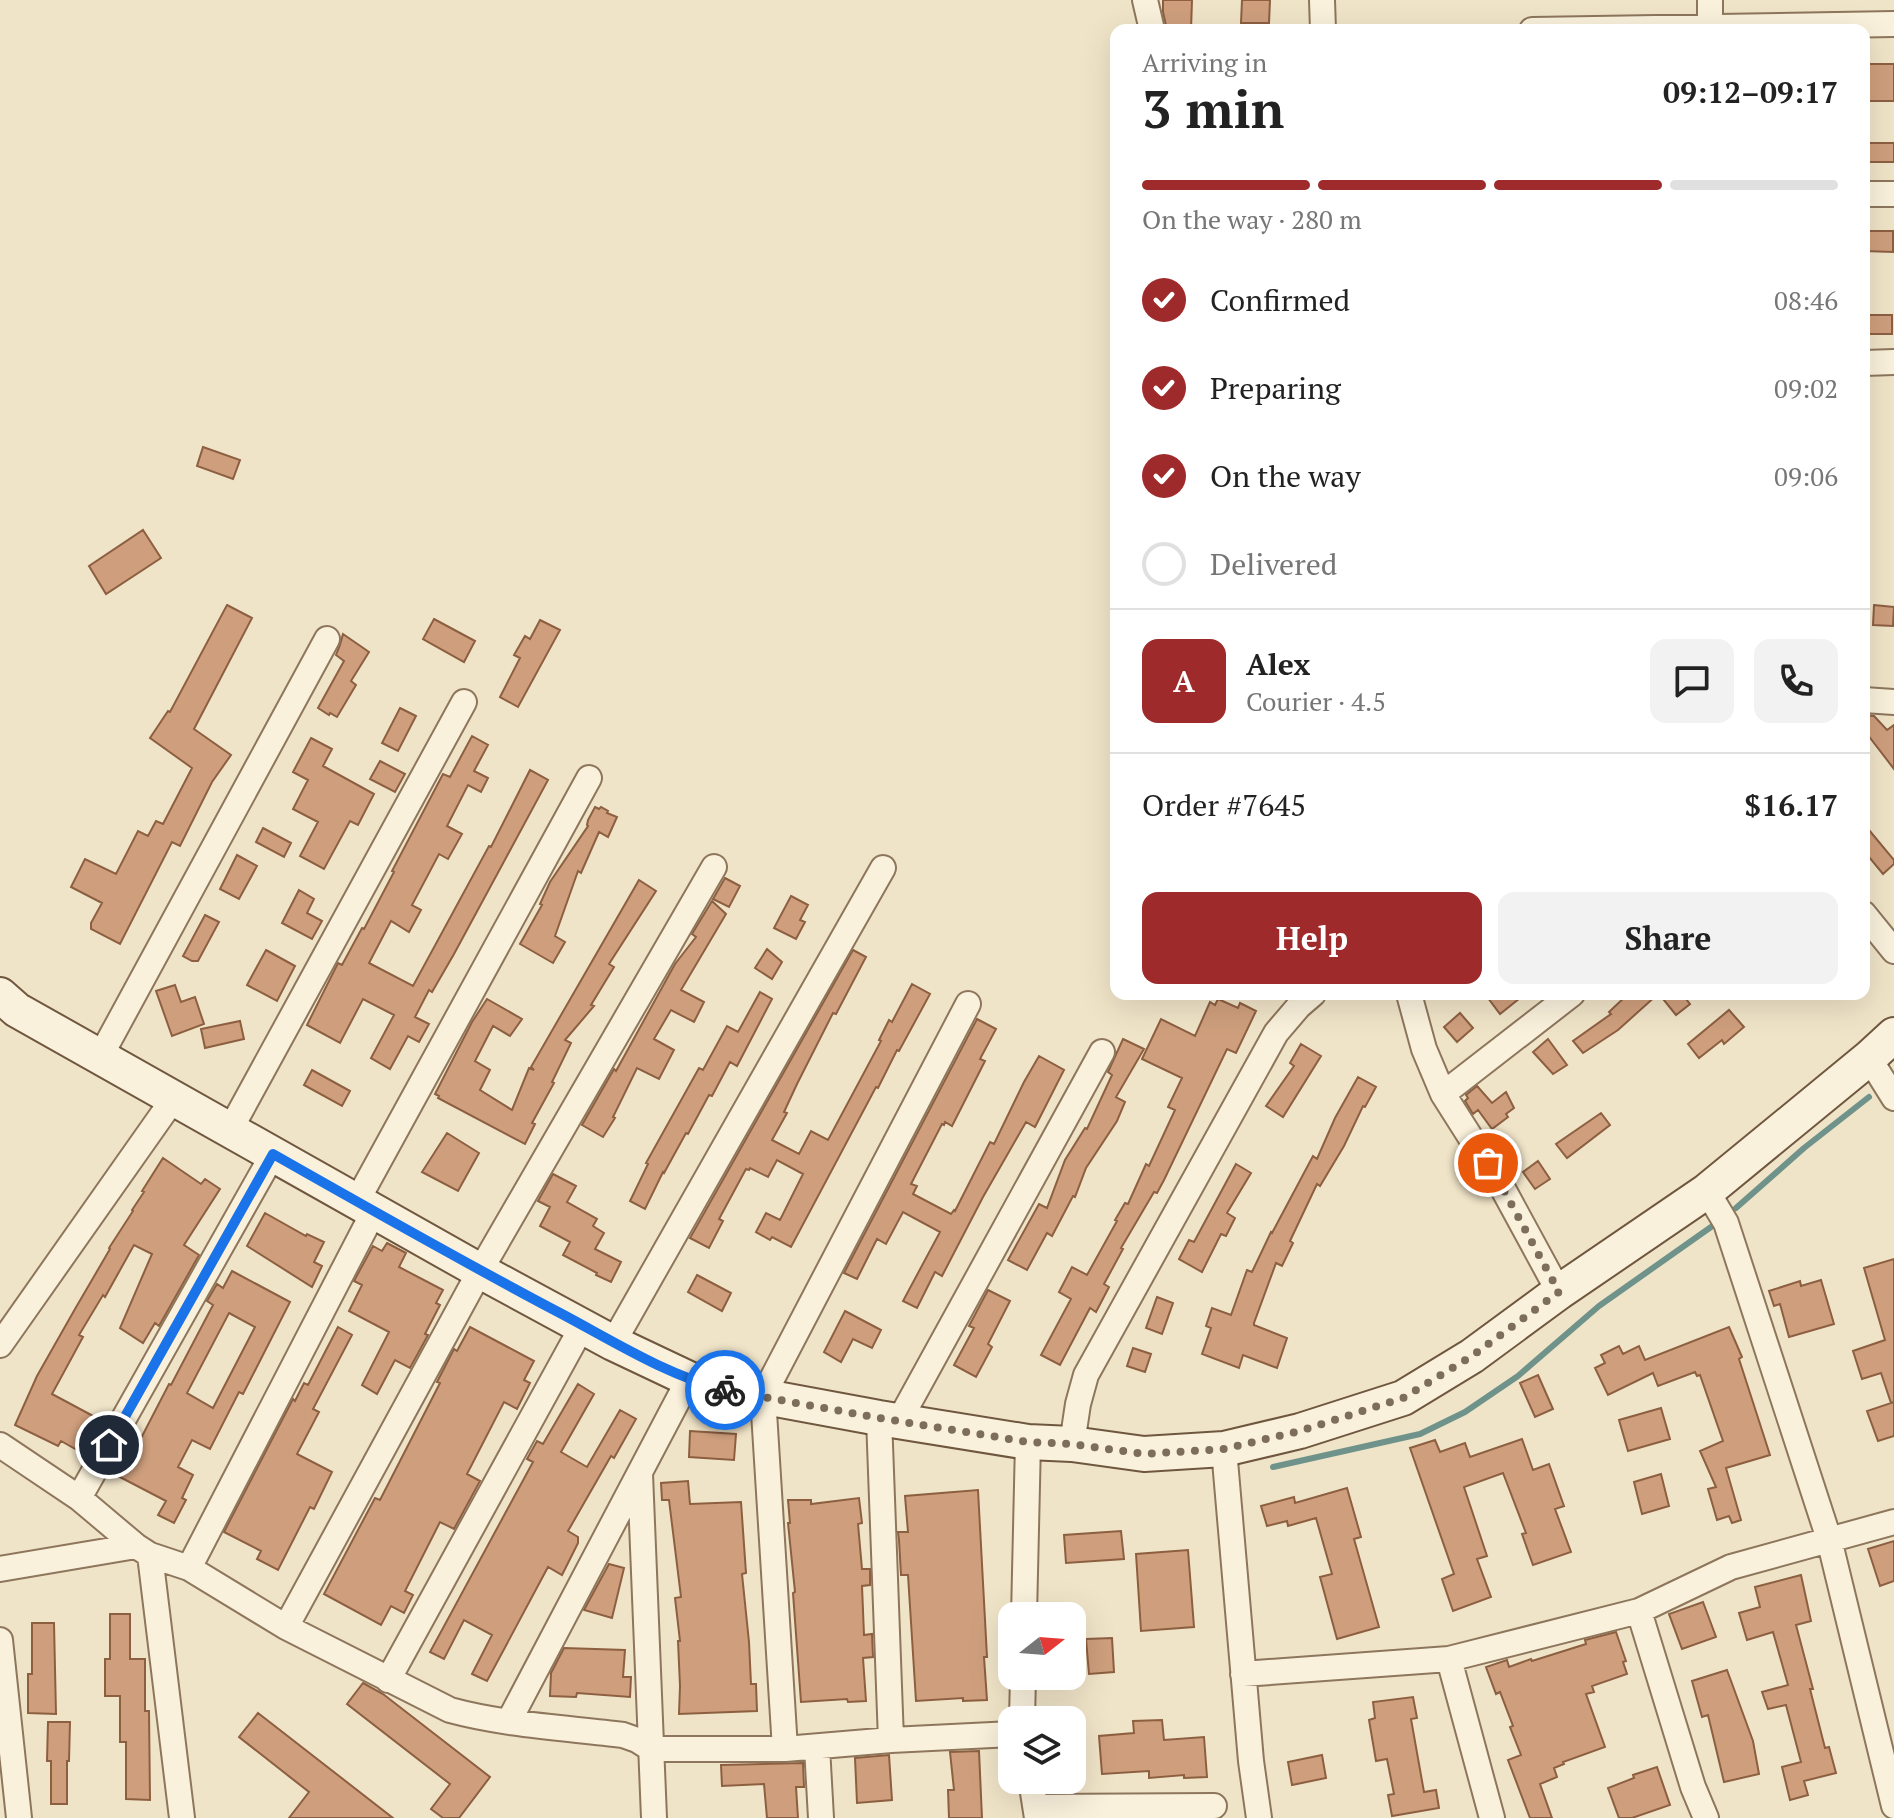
<!DOCTYPE html>
<html lang="en">
<head>
<meta charset="utf-8">
<style>
	body { margin:0; font-family:"PT Serif",serif; background:#f2f2f2; color:#222; height:100vh; display:flex; flex-direction:column; font-size:30px; white-space:nowrap }
	* { box-sizing:border-box; margin:0 }
	p { font-size:26px; color:#767676 }
	.icon { flex:none; width:44px; height:44px; fill:none; stroke:currentColor; stroke-width:2; stroke-linecap:round; stroke-linejoin:round }
	.map { position:relative; flex:1; overflow:hidden }
	.drawer { position:absolute; left:1110px; top:24px; width:760px; height:976px; display:flex; flex-direction:column; background:#fff; border-radius:16px; box-shadow:0 8px 32px #0002 }
	.drawer>* { flex:none }
	.needle { width:52px; rotate:73deg }
	.tools { position:absolute; left:998px; top:1602px; display:grid; gap:16px }
	.tools a { display:grid; place-items:center; width:88px; height:88px; border-radius:16px; background:#fff; box-shadow:0 8px 32px #0002; font-size:40px }
	.pin { position:absolute; display:grid; place-items:center; width:68px; height:68px; color:#fff; margin:-34px; border:4px solid #fff; border-radius:50%; box-shadow:0 2px 8px #0007 }
	.courier { position:absolute; display:grid; place-items:center; width:80px; height:80px; margin:-40px; border:6px solid #1a73e8; border-radius:50%; background:#fff; color:#222; box-shadow:0 2px 10px #0007 }
	.summary em { font-style:normal; font-weight:600 }
	.summary div { display:flex; flex-direction:column-reverse }
	.summary { display:flex; align-items:center; justify-content:space-between; height:136px; padding:0 32px }
	h1 { font-size:52px; font-weight:600; line-height:60px }
	.bar { display:grid; grid-template-columns:repeat(4,1fr); gap:12px 8px; align-content:center; height:96px; padding:0 32px }
	.bar i { height:10px; border-radius:6px; background:#e0e0e0 }
	.bar .active { background:#9e2a2b }
	.bar p { grid-column:span 4 }
	.line { display:flex; align-items:center; gap:20px; padding:0 32px; border-top:2px solid #e0e0e0 }
	.line div { flex:1 }
	.round { display:grid; place-items:center; flex:none; width:84px; height:84px; border-radius:16px; background:#f2f2f2 }
	ol { padding:0 32px; list-style:none }
	li { display:flex; align-items:center; gap:24px; height:88px }
	li p { margin-inline-start:auto }
	li .icon { padding:8px; border-radius:50%; background:#9e2a2b; color:#fff; stroke-width:4 }
	li:last-child { color:#767676 }
	li i { width:44px; height:44px; border:4px solid #e0e0e0; border-radius:50% }
	.cta { display:flex; gap:16px; margin-top:auto; padding:16px 32px }
	.cta a { flex:1; height:92px; border-radius:16px; background:#9e2a2b; color:#fff; font-size:32px; font-weight:600; line-height:92px; text-align:center }
	.cta a+a { background:#f2f2f2; color:#222 }
	.map>svg:first-child { display:block }
</style>
</head>
<body>
<div class="map">
<svg width="1894" height="1818" viewBox="0 0 1894 1818">
	<rect width="100%" height="100%" fill="#f0e4c8"/>
	<g fill="none" stroke-linecap="round" stroke-linejoin="round">
		<!-- stream -->
		<path stroke="#6f938a" stroke-width="6" d="M1736,1208l68,-60 65,-51
			M1273,1467l147,-33 45,-22 53,-36 81,-70 112,-79"/>
	</g>
	<!-- building -->
	<path fill="#cf9f7d" stroke="#8d5f41" stroke-width="2" fill-rule="evenodd" d="M1163,0h29l-1,30h-24l-4,-18z
		M1242,0h28l-1,23h-28z
		M1868,64h26v37h-27z
		M1866,143h28v19h-28z
		M1864,231h29v21l-29,-1z
		M1864,315h28v19h-28z
		M203,447l37,13 -7,19 -36,-13z
		M143,530l18,28 -55,36 -17,-28z
		M227,605l25,13 -58,111 37,26 -19,27 -32,64 -8,-4 -52,102 -29,-15v-6l11,-20 -31,-16 14,-28 31,15 22,-43 10,5 8,-15 7,3 29,-56 -42,-30 18,-27 2,1z
		M1874,605l20,2 -1,19 -20,-1z
		M434,619l41,22 -11,21 -41,-23z
		M540,620l20,10 -42,77 -18,-10 20,-39 -6,-3 11,-19 5,3z
		M343,634l26,18 -18,29 5,4 -19,32 -7,-4 -1,2 -11,-7 26,-47 -8,-6 4,-10z
		M400,708l16,8 -18,35 -16,-8z
		M1864,715l10,1 13,14 7,-5v44l-30,-39z
		M472,736l16,9 -14,26 14,7 -7,14 -13,-7 -21,41 15,8 -14,25 -9,-5 -27,51 9,5 -12,22 -18,-11 -22,42 44,23 76,-140 2,1 39,-77 18,10 -94,174 -22,38 -3,-2 -14,27 14,7 -10,18 -11,-6 -18,33 -19,-11 23,-43 -31,-16 -23,44 -33,-18 31,-62 4,2 20,-37 2,1 30,-57 -2,-1 51,-97 7,3z
		M311,738l21,11 -9,17 51,28 -16,31 -8,-4 -26,48 -24,-13 18,-34 -25,-13 15,-29 -15,-8z
		M380,761l25,13 -10,18 -25,-13z
		M595,807l4,2 2,-2 7,4 -1,2 10,4 -9,20 -9,-5 -18,41 -3,-2 -23,65 10,6 -12,21 -33,-19 22,-39 -2,-1 10,-22 38,-56 -1,-1 1,-5z
		M1864,824l30,36v4l-11,10 -19,-23z
		M263,828l28,15 -7,14 -28,-15z
		M237,855l20,11 -18,33 -19,-10z
		M725,878l15,8 -11,21 -16,-8z
		M639,880l17,11 -47,73 5,3 -23,38 3,1 -29,34 6,3 -19,39 2,1 -22,40 3,1 -10,20 -87,-46 1,-2 -4,-2 37,-72 15,-23 35,20 -12,17 -17,-10 -18,35 15,9 -10,20 32,20 17,-42 5,2 -3,-3z
		M299,890l15,9 -7,14 15,8 -10,18 -30,-16z
		M791,896l17,9 -8,15 5,2 -9,17 -22,-11z
		M712,901l14,13 -45,76 23,12 -10,20 -23,-12 -17,29 20,11 -15,29 -22,-11 -24,49 2,1 -12,19 -21,-12 32,-56 2,2 59,-107 21,-27 -4,-3z
		M205,915l14,7 -21,39h-6l-9,-5z
		M767,949l15,13 -10,17 -17,-11z
		M266,950l29,16 -18,35 -30,-16z
		M853,950l13,7 -30,57 -3,-1 -36,71 -13,28 3,1 -15,27 27,14 12,-23 17,9 53,-99 -2,-1 10,-20 3,2 20,-38 18,10 -31,57 -2,-1 -19,38 -2,-1 -85,160 -19,-10 -2,3 -14,-8 10,-19 14,7 23,-46 -26,-14 -9,17 -18,-9 -1,2 -3,-1 -27,50 4,2 -14,27 -19,-10z
		M175,985l6,17 14,-5 9,27 -32,12 -16,-45z
		M760,992l12,7 -35,67 -7,-4 -18,34 -3,-1 -21,39 -2,-1 -22,40 -1,-1 -18,37 -15,-8 18,-37 -2,-1 53,-95 4,2 24,-44 11,6z
		M1485,994h40l-25,20z
		M1628,994h30l-40,36 -35,23 -10,-12 38,-27 -2,-2z
		M1659,994h23l8,10 -14,11z
		M1218,999l20,9 2,-5 16,8 -20,42 -9,-4 -63,131 -7,13 -3,-1 -33,56 2,1 -19,35 5,3 -13,25 -6,-4 -30,57 -19,-10 30,-56 -12,-7 13,-25 15,8 30,-54 -2,-1 10,-17 3,1 18,-40 3,2 26,-56 -7,-3 14,-29 -40,-19 19,-40 34,17 15,-34 5,3z
		M1729,1010l15,17 -20,17 -2,-4 -23,18 -11,-14z
		M1460,1013l13,15 -16,14 -13,-15z
		M977,1019l19,10 -16,30 5,2 -33,65 -7,-4 -1,3 -2,-1 -31,60 6,2 -4,8 38,20 3,-4 1,1 35,-69 4,2 30,-62 15,-26 25,14 -29,57 -9,-5 -43,75 -41,79 -7,-4 -18,36 -14,-7 37,-69 -37,-20 -17,32 -9,-5 -20,40 -13,-6z
		M240,1021l4,18 -39,9 -4,-19z
		M1123,1039l21,10 -28,48 9,5 -8,19 -31,47 -11,29 -2,-1 -21,40 -5,-3 -20,37 -19,-10 31,-56 8,4 18,-48 20,-32 2,1 25,-54 -4,-3z
		M1548,1039l19,26 -14,9 -20,-22z
		M1301,1044l20,12 -38,61 -17,-11 28,-40 -4,-3z
		M312,1070l38,21 -8,15 -38,-21z
		M1358,1077l18,10 -11,20 -2,-1 -19,40 -24,40 -3,-2 -27,57 3,2 -11,23 -6,-3 -22,60v2l33,13 -10,30 -34,-13 -4,13 -37,-14 9,-26 -5,-2 6,-18 19,7 16,-45 5,2 19,-40 1,1 41,-77 4,3 18,-41z
		M1477,1086l15,17 14,-11 8,16 -8,6 2,3 -16,12 -14,-19 -5,4 -8,-13 3,-3 -2,-3z
		M1601,1113l9,12 -43,33 -11,-14z
		M447,1133l32,20 -21,38 -36,-19z
		M163,1158l38,26 4,-5 15,10 -36,56 15,10 -40,71 -4,-3 -12,20 -23,-15 32,-74 -18,-9 -29,52 -2,-2 -24,40 4,2 -31,57 43,23 -18,33 -16,-9 -3,5 -43,-21 22,-49 38,-67 35,-60 -1,-1 24,-37 -1,-1 12,-18 -2,-1z
		M1538,1161l12,18 -15,10 -12,-17z
		M1236,1164l15,9 -24,40 8,5 -9,18 -5,-2 -19,38 -23,-13 10,-19 5,2z
		M553,1174l23,12 -9,16 30,17 -4,7 11,7 -9,16 26,13 -10,20 -15,-7 1,-2 -34,-18 7,-13 -30,-16 10,-19 -12,-6z
		M265,1213l41,23 1,-2 17,8 -10,20 8,4 -10,21 -65,-41z
		M387,1243l19,10 -7,14 44,23 -7,13 4,2 -15,29 3,1 -18,33 -15,-8 -18,34 -15,-9 27,-53 -40,-21 13,-26 -8,-4 19,-35 9,5z
		M1894,1259v143l-3,1 -10,-30 -19,6 -9,-28 32,-11 -21,-72z
		M232,1271l58,31 -47,92 -4,-2 -29,57 -18,-9 -14,27 15,8 -11,23 4,2 -12,23 -16,-8 8,-14 -50,-26 17,-34 5,3 31,-60 2,1 42,-80 -6,-4 10,-17 6,4zM229,1313l26,14 -42,81 -26,-15z
		M697,1275l34,18 -9,18 -34,-19z
		M1821,1280l13,44 -45,13 -9,-33 -6,2 -5,-15 31,-10 1,5z
		M988,1290l22,11 -22,43 4,3 -16,30 -22,-12 20,-37 -5,-2z
		M1157,1297l16,6 -11,31 -16,-6z
		M845,1311l36,19 -9,18 -19,-9 -12,23 -17,-10z
		M338,1327l14,8 -39,74 6,3 -22,42 35,18 -18,37 -4,-2 -32,63 -21,-11 4,-8 -37,-19 69,-133 2,2 9,-18 4,2z
		M470,1327l64,34 -10,19 6,3 -13,26 -13,-7 -37,72 13,7 -26,48 -14,-7 -35,69 8,4 -9,18 -13,-7 -10,19 -57,-31 51,-96 5,2 60,-117 -3,-1 17,-33 3,2z
		M1729,1327l13,30 -3,2 31,96 -44,13 15,52 -9,3 -3,-7 -12,4 -9,-31 8,-2 -16,-36 23,-10 -23,-66 -3,1 -2,-4 -37,14 -5,-13 -45,22 -13,-27 10,-5 -4,-8 18,-9 4,8 16,-8 6,14z
		M1133,1348l18,6 -6,18 -18,-6z
		M1538,1375l15,34 -18,8 -15,-34z
		M578,1384l16,10 -33,58 26,15 33,-57 16,9 -22,39 -3,-2 -43,75 10,6v6l-16,32 -14,-8 -61,114 -15,-7 20,-39 -28,-15 -20,39 -14,-7 103,-190 -6,-3 10,-18 6,3z
		M1894,1402v34l-16,5 -11,-30z
		M1661,1408l9,31 -42,12 -9,-31z
		M690,1431l46,3 -2,26 -45,-3z
		M1522,1439l11,31 16,-6 15,42 -9,3 16,43 -38,13 -11,-31 4,-1 -23,-60 -39,14 23,69 -10,3 14,38 -38,14 -11,-32 12,-5 -44,-126 25,-8 5,12 25,-9 5,14z
		M1661,1474l8,32 -27,8 -8,-32z
		M688,1481l2,23 51,-2 5,71 -4,1 7,68 2,42h5l1,27 -78,3 1,-28 -2,-45h2l-5,-43 6,-1 -12,-97h-7l-1,-17z
		M1347,1488l14,49 -7,2 25,88 -42,12 -17,-62 12,-3 -16,-56 -28,8 -1,-5 -20,5 -6,-20 33,-9 1,6z
		M978,1490l9,167h-3l3,43 -24,1v-3l-47,3 -8,-126h-7l-2,-35 -1,-8h10l-3,-36z
		M859,1498l3,25 -4,1 4,45h8v16l-8,1 2,49 8,-1 1,23 -10,1 3,43 -18,1 -1,-3 -46,3 -8,-109 2,-1 -7,-69h2l-2,-23h23v4z
		M1121,1531l3,28 -58,4 -2,-28z
		M1894,1541v40l-14,5 -12,-37z
		M1188,1550l6,77 -53,4 -5,-77z
		M609,1564l15,4 -12,50 -28,-8z
		M1801,1575l10,46 -15,4 17,64h-3l15,59 4,-1 7,26 -32,8 4,14 -18,5 -8,-33 19,-5 -15,-57 -18,4 -6,-17 26,-7 -15,-53 -26,8 -8,-27 21,-6 -5,-20z
		M1703,1602l13,35 -34,12 -13,-35z
		M110,1614h20v45h15v52h4l1,89 -24,-1v-57h-6v-46h-15v-37h5z
		M32,1623h22l2,91 -28,-1v-39h4z
		M1616,1632l10,29 -3,1 4,12 -35,12 2,6 -8,2 19,53 -42,15 1,2 -10,4 3,9 -17,7 12,34h-22l-22,-58 13,-5 -11,-28 3,-1 -13,-34 -4,2 -10,-27 21,-7 2,7 22,-8 1,2 54,-17 -1,-4z
		M1112,1638l2,34 -25,2 -3,-35z
		M564,1648l61,2 -2,27h8l-1,20 -53,-4 -1,4 -26,-1 1,-23z
		M1727,1670l26,71 6,33 -35,8 -16,-67 -6,2 -10,-36z
		M363,1683l20,11 107,83 -31,41h-16l-12,-9 19,-25 -103,-80z
		M1413,1697l4,21 -6,1 13,73 12,-2 3,18 -47,8 -4,-21 6,-1 -7,-35 -11,2 -7,-41 6,-2 -2,-16z
		M258,1713l135,105h-104l20,-26 -70,-55z
		M1162,1720l2,20 40,-3 3,40 -23,1v-3l-35,3v-7l-47,3 -3,-38 35,-3 -1,-12z
		M48,1722h22l-1,39h-2v43h-16v-43h-4z
		M979,1751l3,67h-33l-1,-28h6l-4,-38z
		M889,1755l3,45 -35,3 -2,-45z
		M1322,1755l4,23 -34,7 -4,-23z
		M803,1763l1,24h-8l2,31h-31l-3,-34 -42,2 -1,-21z
		M1657,1767l13,38 -38,13h-13l-11,-30 26,-10 -1,-3z"/>
	<g fill="none" stroke-linecap="round" stroke-linejoin="round">
		<defs>
			<path id="street" d="M1145,0l7,30
				M1322,0l1,30
				M1710,0v30
				M1532,30l362,-6
				M1864,194h30
				M1864,363l30,-1
				M1864,700l30,2
				M1864,914l30,37
				M1409,994l15,55 19,45 59,93 57,105
				M100,1057l227,-418
				M1869,1058l25,40
				M1443,1094l129,-100
				M230,1130l234,-428
				M1707,1191l19,32 103,316 65,267
				M357,1201l232,-423
				M613,1343l270,-475
				M0,1345l174,-247
				M879,1418l12,322
				M899,1421l203,-369
				M1072,1444l6,-40 8,-29 190,-342 23,-27 14,-12
				M0,1445l79,53 57,48 14,9 39,13 97,59 164,83c55,15 117,18 173,25l14,5 14,9h134l106,-9 121,-6
				M1224,1449l27,312 8,57
				M640,1474l14,344
				M79,1498l194,-344
				M150,1555l32,263
				M189,1568l185,-357
				M0,1569l136,-23
				M1639,1611l54,176 13,31
				M1024,1616l4,-174
				M286,1627l194,-356 234,-404
				M0,1640l19,178
				M1449,1659l43,159
				M1243,1674l206,-15 190,-48 92,-44 163,-45
				M388,1680l195,-355
				M1022,1720l1,-44
				M509,1721l180,-342
				M817,1747l4,71
				M785,1749l-22,-353 205,-392
				M1031,1780l6,38
				M1037,1807l177,-1"/>
			<path id="secondary" d="M0,995l17,15 463,261 133,72 76,36 33,10 157,29 149,24 44,2 72,10 80,-5 76,-18 103,-33 69,-42 87,-64 148,-101 162,-133 25,-23"/>
		</defs>
		<!-- street casing -->
		<use href="#street" stroke="#8d765c" stroke-width="28"/>
		<!-- secondary casing -->
		<use href="#secondary" stroke="#6f573f" stroke-width="38"/>
		<!-- street -->
		<use href="#street" stroke="#faf1dc" stroke-width="24"/>
		<!-- secondary -->
		<use href="#secondary" stroke="#faf1dc" stroke-width="34"/>
	</g>
	<g fill="none" stroke-linecap="round" stroke-linejoin="round">
		<!-- done -->
		<path stroke="#7c6e5b" stroke-width="8" stroke-dasharray="0 14.4" d="M725,1390l154,28 149,24 44,2 72,10 80,-5 76,-18 103,-33 69,-42 87,-64 -57,-105 -14,-24"/>
		<!-- route -->
		<path stroke="#1a73e8" stroke-width="10" d="M109,1445l164,-291c95,54 190,108 287,159 53,28 106,62 165,77"/>
	</g>
</svg>
<div class="tools">
<a><svg class="needle" viewBox="-14 -14 28 28"><path d="M0-13l5 13h-10z" fill="#e53935"/><path d="M0 13l5-13h-10z" fill="#767676"/></svg></a>
<a><svg class="icon" aria-label="layers" viewBox="0 0 24 24"><path d="M12 4l9 5-9 5-9-5zM3 14l9 5 9-5"/></svg></a>
</div>
<div class="pin" style="left:1488px;top:1163px;background:#ea580c"><svg class="icon" aria-label="bag" viewBox="0 0 24 24"><path d="M5 8h14l-1 12H6zM9 8a3 3 0 0 1 6 0"/></svg></div>
<div class="pin" style="left:109px;top:1445px;background:#1f2937"><svg class="icon" aria-label="home" viewBox="0 0 24 24"><path d="M3 11l9-7 9 7M6 9v11h12V9"/></svg></div>
<div class="courier" style="left:725px;top:1390px"><svg class="icon" aria-label="bike" viewBox="0 0 24 24"><circle cx="6" cy="16" r="4"/><circle cx="18" cy="16" r="4"/><path d="M6 16l4-8h5l3 8M10 8l3 8H6M13 5h3"/></svg></div>
<section class="drawer">
<div class="summary"><div><h1>3 min</h1><p>Arriving in</p></div><em>09:12–09:17</em></div>
<div class="bar"><i class="active"></i><i class="active"></i><i class="active"></i><i></i><p>On the way · 280 m</p></div>
<ol>
<li><svg class="icon" aria-label="check" viewBox="0 0 24 24"><path d="M5 12l5 5 9-10"/></svg>Confirmed<p>08:46</p></li>
<li><svg class="icon" aria-label="check" viewBox="0 0 24 24"><path d="M5 12l5 5 9-10"/></svg>Preparing<p>09:02</p></li>
<li><svg class="icon" aria-label="check" viewBox="0 0 24 24"><path d="M5 12l5 5 9-10"/></svg>On the way<p>09:06</p></li>
<li><i></i>Delivered</li>
</ol>
<div class="line" style="height:144px"><b class="round" style="background:#9e2a2b;color:#fff">A</b><div><b>Alex</b><p>Courier · 4.5</p></div><a class="round"><svg class="icon" aria-label="chat" viewBox="0 0 24 24"><path d="M4 5h16v11H9l-5 4z"/></svg></a><a class="round"><svg class="icon" aria-label="phone" viewBox="0 0 24 24"><path d="M5 4h4l2 5-3 2q2 4 5 5l2-3 5 2v4C11 20 4 13 5 4z"/></svg></a></div>
<div class="line" style="height:104px"><div>Order #7645</div><b>$16.17</b></div>
<div class="cta"><a>Help</a><a>Share</a></div>
</section>
</div>
</body>
</html>
